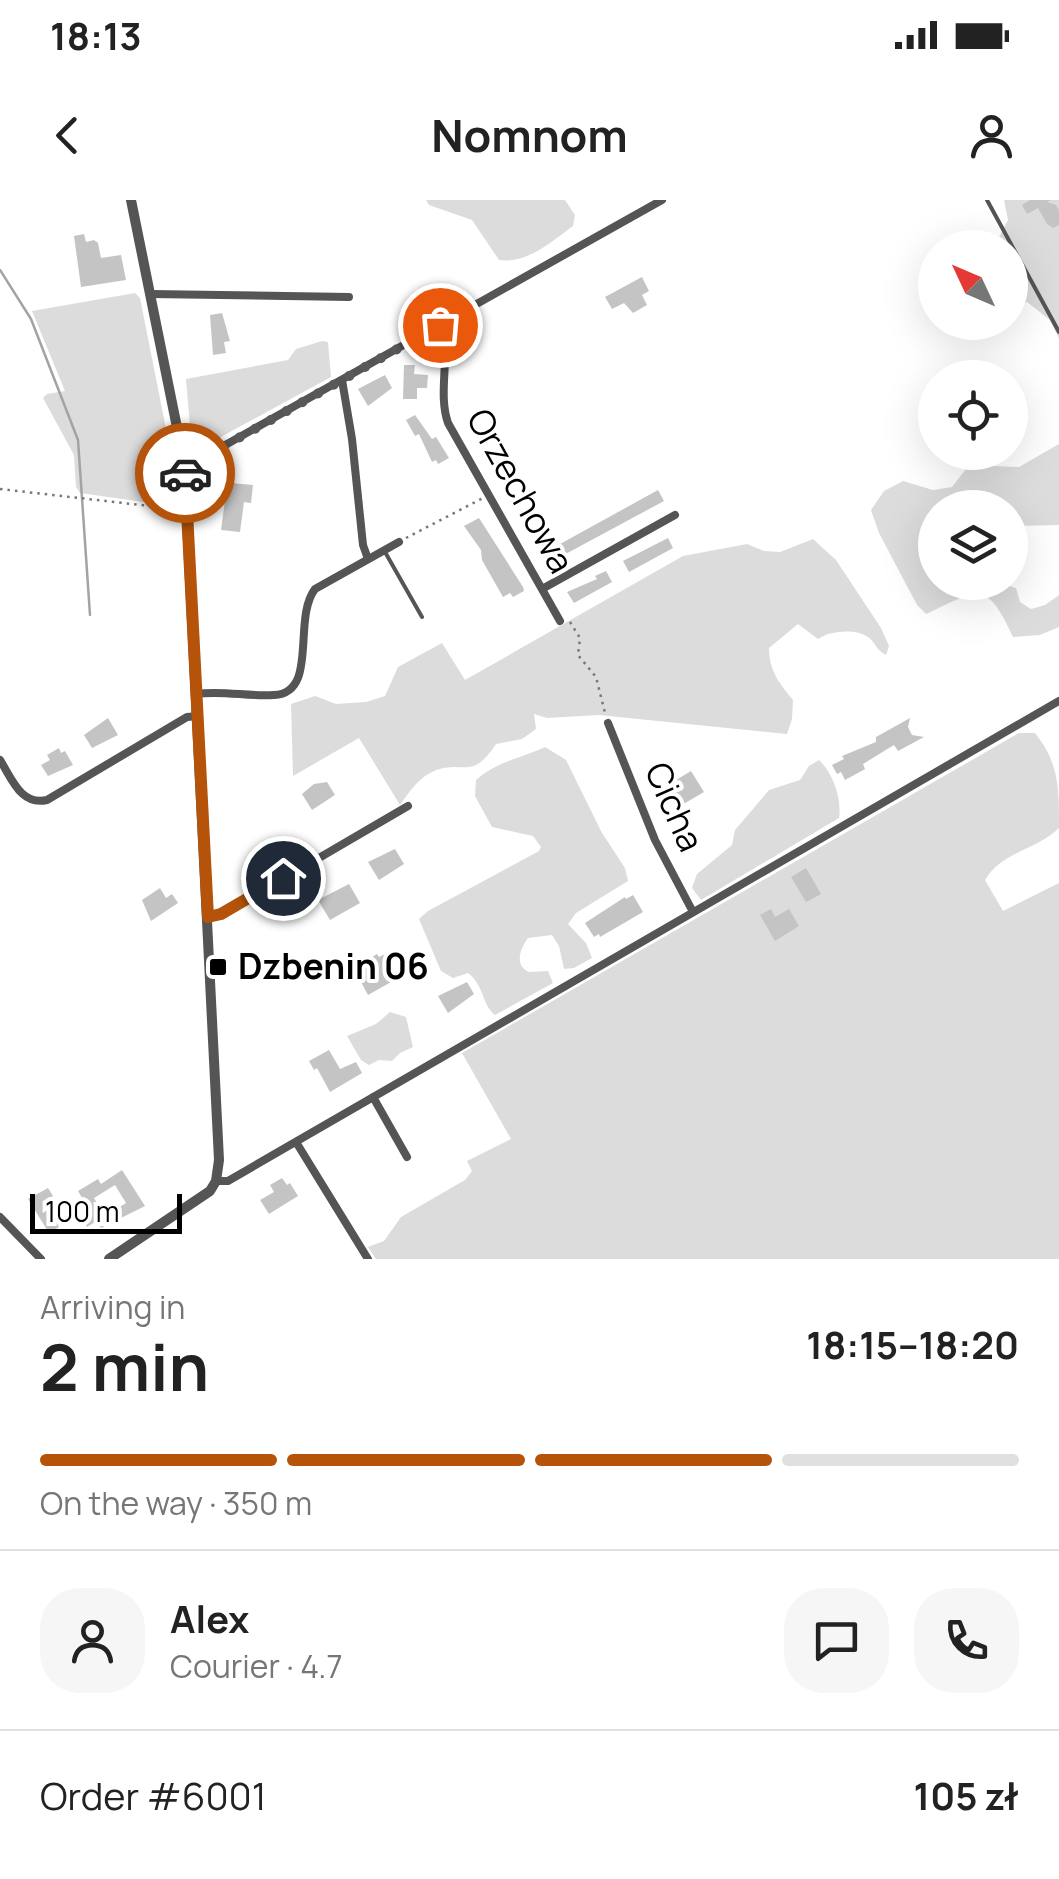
<!DOCTYPE html>
<html lang="en">
<head>
<meta charset="utf-8">
<style>
	body { margin:0; font-family:Manrope,sans-serif; background:#f6f6f6; color:#222; height:100vh; display:flex; flex-direction:column; font-size:38px; white-space:nowrap }
	* { box-sizing:border-box; margin:0 }
	p { font-size:32px; color:#767676 }
	.icon { flex:none; width:55px; height:55px; fill:none; stroke:currentColor; stroke-width:2; stroke-linecap:round; stroke-linejoin:round }
	.map { position:relative; height:1059px; overflow:hidden }
	.side { display:flex; flex-direction:column; background:#fff; flex:1 }
	.side>* { flex:none }
	.needle { width:65px; rotate:314deg }
	.controls { position:absolute; left:918px; top:30px; display:grid; gap:20px }
	.controls a { display:grid; place-items:center; width:110px; height:110px; border-radius:50%; background:#fff; box-shadow:0 10px 40px #0002; font-size:50px }
	.scale { position:absolute; left:30px; bottom:25px; width:152px; box-sizing:border-box; padding-left:10px; border:5px solid #000; border-top:0; font-size:28px; line-height:35px; white-space:nowrap; color:#000; -webkit-text-stroke:8px #fff; paint-order:stroke }
	.pin { position:absolute; display:grid; place-items:center; width:85px; height:85px; color:#fff; margin:-42px; border:5px solid #fff; border-radius:50%; box-shadow:0 2px 10px #0007 }
	.courier { position:absolute; display:grid; place-items:center; width:100px; height:100px; margin:-50px; border:8px solid #b45309; border-radius:50%; background:#fff; color:#222; box-shadow:0 2px 12px #0007 }
	.summary em { font-style:normal; font-weight:700 }
	.summary div { display:flex; flex-direction:column-reverse }
	.summary { display:flex; align-items:center; justify-content:space-between; height:170px; padding:0 40px }
	h1 { font-size:65px; font-weight:700; line-height:75px }
	.bar { display:grid; grid-template-columns:repeat(4,1fr); gap:15px 10px; align-content:center; height:120px; padding:0 40px }
	.bar i { height:12px; border-radius:8px; background:#e0e0e0 }
	.bar .current { background:#b45309 }
	.bar p { grid-column:span 4 }
	.line { display:flex; align-items:center; gap:25px; padding:0 40px; border-top:2px solid #e0e0e0 }
	.line div { flex:1 }
	.round { display:grid; place-items:center; flex:none; width:105px; height:105px; border-radius:40px; background:#f6f6f6 }
	.status { display:flex; justify-content:space-between; align-items:center; height:70px; padding:0 50px; background:#fff; direction:ltr }
	.status svg { height:28px; fill:currentColor }
	header { display:flex; justify-content:space-between; align-items:center; height:130px; padding:0 40px; background:#fff; font-size:45px; font-weight:700 }
	.map>svg:first-child { display:block }
</style>
</head>
<body>
<div class="status"><b>18:13</b><svg viewBox="0 0 49 12"><path d="M0 12V9h3v3zM5 12V6h3v6zM10 12V3h3v9zM15 12V0h3v12zM26 1h20v11H26zM47 4h2v5h-2z"/></svg></div>
<header><svg class="icon" aria-label="back" viewBox="0 0 24 24"><path d="M15 5l-7 7 7 7"/></svg>Nomnom<svg class="icon" aria-label="person" viewBox="0 0 24 24"><circle cx="12" cy="8" r="4"/><path d="M4 21q1-7 8-7t8 7"/></svg></header>
<div class="map">
<svg width="1059" height="1059" viewBox="0 0 1059 1059">
	<rect width="100%" height="100%" fill="#fff"/>
	<!-- green -->
	<path fill="#dcdcdc" d="M426,0h139l10,15 -2,11c-22,16 -46,38 -74,34l-27,-40 -43,-15z
		M1004,0h55v139l-9,-19 -23,-18 -17,7v-20l8,-8 3,-13 -11,-11v-9l-7,-1 -5,-8 10,-19z
		M135,93l5,5 30,151 6,49 -5,8 -91,-13 -4,-6 -2,-32 -31,-57 4,-4 18,-3 -33,-80z
		M322,141l6,1 3,35 -125,68 -15,-7 -5,-59 102,-19 8,-11z
		M1059,244v81l-49,1v-18h-75v74l64,1 17,5 4,14 11,7 14,-4 14,-10v32l-19,8 -27,2c-27,-59 -35,-47 -87,-23l-9,-9 -38,-72 -8,-23 13,-19 19,-10 30,9 19,-3 17,-22 50,2z
		M813,339l23,21 45,68 8,18 -3,9c-10,-5 -10,-12 -18,-18 -13,-9 -39,-6 -50,2l-20,-15 -29,24c0,22 10,35 24,52l-1,19 -5,15 -188,-19 -52,3 -13,-4 2,15 -14,10 -26,5c-25,38 -32,15 -62,27 -16,7 -24,20 -34,34l-41,-67 -66,38 -2,-72 24,-8 21,8 30,-2 19,-6 13,-29 44,-24 23,37 218,-124 64,-12 17,7 16,1z
		M1019,533h16c24,30 24,54 24,95 -22,22 -57,23 -74,52l18,31 56,-28v376h-683l-8,-12 16,-6 17,-24 64,-37 7,-9 -5,-10 44,-22 -49,-86z
		M545,547l21,13 36,73 23,35 3,13 -52,32 -8,11 18,19 6,15 -18,10 -10,1 -5,-23 -7,-11 -24,3c-8,11 -14,27 1,34l19,-1 5,12 -58,32c-13,-10 -11,-30 -27,-42l-15,5 -12,-7 -22,-52 9,-8 111,-60 2,-4 -8,-11 -41,-9 -17,-31 1,-16c22,-19 43,-21 69,-33z
		M819,560c14,13 23,39 20,58l-138,82 -9,-12 5,-14 35,-29 3,-15 34,-40 31,-10 9,-14z
		M390,812l16,5 7,30 -13,6 -8,8 -13,-1 -10,5 -8,-5 -14,-24 29,-12z"/>
	<g fill="none" stroke-linecap="round" stroke-linejoin="round">
		<!-- stream -->
		<path stroke="#a3a3a3" stroke-width="2.5" d="M0,70l31,49 47,121 12,175"/>
	</g>
	<!-- building -->
	<path fill="#c4c4c4" d="M1030,0h21l-4,2 9,3 3,5v15l-6,3 -6,-4 -9,-16 -11,6 -5,-9z
		M84,34l2,8 8,-2 4,3 3,15 20,-3 5,25 -45,7 -7,-51z
		M642,77l7,14 -7,4 5,10 -14,8 -9,-10 -12,6 -7,-12z
		M222,113l8,28 -6,1 2,11 -13,2 -3,-40z
		M404,165h11l-1,9 14,1 -1,13h-10v11h-14z
		M385,175l7,13 -24,18 -10,-17z
		M415,215l17,24 4,-2 13,21 -11,6 -2,-4 -4,2 -13,-28 -4,2 -9,-16z
		M210,281l43,4 -2,18 -7,-1 -4,30 -19,-2 4,-30 -16,-1z
		M658,290l6,11 -117,63 -5,-10z
		M479,318l44,69 1,4 -11,6 -3,-4 -7,4 -21,-37 -1,-10 -17,-24z
		M668,338l5,10 -44,24 -6,-11z
		M606,371l6,11 -38,21 -7,-11 30,-13 -2,-3z
		M108,518l10,17 -26,13 -8,-13z
		M910,518l-2,9 4,8 12,2 -26,14 -4,-6 -31,19 2,5 -20,11 -4,-8 -4,2 -5,-9 12,-6 -2,-3 34,-14v-5z
		M59,548l2,5 4,-2 8,14 -25,11 -7,-11 9,-5 -3,-5z
		M691,571l13,21 -24,14 -9,-23z
		M327,582l8,13 -23,15 -10,-16 12,-10z
		M395,649l9,15 -25,16 -11,-18z
		M806,668l15,26 -15,8 -15,-25z
		M349,684l11,19 -30,17 -12,-20z
		M160,688l6,10 6,-4 6,9 -27,18 -9,-21z
		M633,695l10,17 -43,25 -1,-3 -5,3 -9,-14 40,-26 1,2z
		M771,709l4,8 14,-8 10,17 -24,15 -15,-26z
		M377,754l2,3 6,-3 5,10 -7,4 8,14 -23,13 -14,-26z
		M467,782l7,12 -26,19 -10,-17z
		M329,850l11,19 16,-7 6,11 -32,19 -13,-24 -3,2 -5,-9z
		M122,970l23,36 -44,22 -4,-6 29,-19 -11,-18 -21,13 11,18 -18,11 -6,-11 9,-5 -12,-20 20,-12 3,5z
		M282,978l5,7 3,-2 8,13 -29,18 -9,-14 14,-8 -4,-7z
		M48,988l5,8 -8,6 14,25 -10,6 -21,-34z"/>
	<g fill="none" stroke-linecap="round" stroke-linejoin="round">
		<!-- path -->
		<path stroke="#777" stroke-width="2.5" stroke-dasharray="2.5 5" stroke-linecap="butt" d="M0,289l176,20
			M406,338l77,-40
			M570,422l10,16 -2,17 18,22 9,36"/>
		<!-- service -->
		<path stroke="#555" stroke-width="4" d="M987,0l72,132
			M385,352l37,65"/>
		<!-- minor -->
		<path stroke="#555" stroke-width="8" d="M150,94l199,3
			M440,125c12,31 -3,66 8,98l112,198
			M342,180l10,59 11,106 5,14
			M184,262l27,-9 451,-253
			M542,389l133,-74
			M196,494c27,-4 52,3 78,1 45,-2 18,-76 41,-106l84,-47
			M608,523l47,117 38,72
			M0,560c12,19 21,46 47,40l140,-83 11,-1
			M208,717l13,-2 187,-109
			M373,897l34,60
			M296,942l72,117
			M216,981h12l831,-480
			M0,1017l41,42"/>
		<!-- tertiary -->
		<path stroke="#555" stroke-width="10" d="M109,1059l101,-68 6,-10 3,-21 -35,-698 -53,-262"/>
	</g>
	<g fill="none" stroke-linecap="round" stroke-linejoin="round">
		<!-- done -->
		<path stroke="#595959" stroke-width="10" stroke-dasharray="0 18" d="M185,273l-1,-11 28,-9 228,-128"/>
		<!-- route -->
		<path stroke="#b45309" stroke-width="12" d="M185,273l23,444 13,-3 62,-36"/>
	</g>
	<!-- markers -->
	<rect fill="#000" stroke="#fff" stroke-width="4" x="208" y="757" width="20" height="20" rx="5"/>
	<g text-anchor="middle" stroke-width="8" stroke-linejoin="round" paint-order="stroke">
		<!-- street labels -->
		<g font-size="35" fill="#000" stroke="#fff">
			<text transform="translate(520 291) rotate(61)" y="12">Orzechowa</text>
			<text transform="translate(674 607) rotate(66)" y="12">Cicha</text>
		</g>
		<!-- poi labels -->
		<g font-size="35" font-weight="bold" fill="#000" stroke="#fff" text-anchor="start">
			<text x="238" y="779">Dzbenin 06</text>
		</g>
	</g>
</svg>
<div class="controls">
<a><svg class="needle" viewBox="-14 -14 28 28"><path d="M0-13l5 13h-10z" fill="#e53935"/><path d="M0 13l5-13h-10z" fill="#767676"/></svg></a>
<a><svg class="icon" aria-label="locate" viewBox="0 0 24 24"><circle cx="12" cy="12" r="6"/><path d="M12 2v4M12 18v4M2 12h4M18 12h4"/></svg></a>
<a><svg class="icon" aria-label="layers" viewBox="0 0 24 24"><path d="M12 4l9 5-9 5-9-5zM3 14l9 5 9-5"/></svg></a>
</div>
<div class="scale">100 m</div>
<div class="pin" style="left:440px;top:125px;background:#ea580c"><svg class="icon" aria-label="bag" viewBox="0 0 24 24"><path d="M5 8h14l-1 12H6zM9 8a3 3 0 0 1 6 0"/></svg></div>
<div class="pin" style="left:283px;top:678px;background:#1f2937"><svg class="icon" aria-label="home" viewBox="0 0 24 24"><path d="M3 11l9-7 9 7M6 9v11h12V9"/></svg></div>
<div class="courier" style="left:185px;top:273px"><svg class="icon" aria-label="car" viewBox="0 0 24 24"><path d="M5 17H2v-5l4-1 3-4h7l3 4 3 1v5h-3M9 17h6M6 11h13"/><circle cx="7" cy="17" r="2"/><circle cx="17" cy="17" r="2"/></svg></div>
</div>
<section class="side">
<div class="summary"><div><h1>2 min</h1><p>Arriving in</p></div><em>18:15–18:20</em></div>
<div class="bar"><i class="current"></i><i class="current"></i><i class="current"></i><i></i><p>On the way · 350 m</p></div>
<div class="line" style="height:180px"><a class="round"><svg class="icon" aria-label="person" viewBox="0 0 24 24"><circle cx="12" cy="8" r="4"/><path d="M4 21q1-7 8-7t8 7"/></svg></a><div><b>Alex</b><p>Courier · 4.7</p></div><a class="round"><svg class="icon" aria-label="chat" viewBox="0 0 24 24"><path d="M4 5h16v11H9l-5 4z"/></svg></a><a class="round"><svg class="icon" aria-label="phone" viewBox="0 0 24 24"><path d="M5 4h4l2 5-3 2q2 4 5 5l2-3 5 2v4C11 20 4 13 5 4z"/></svg></a></div>
<div class="line" style="height:130px"><div>Order #6001</div><b>105 zł</b></div>
</section>
</body>
</html>
